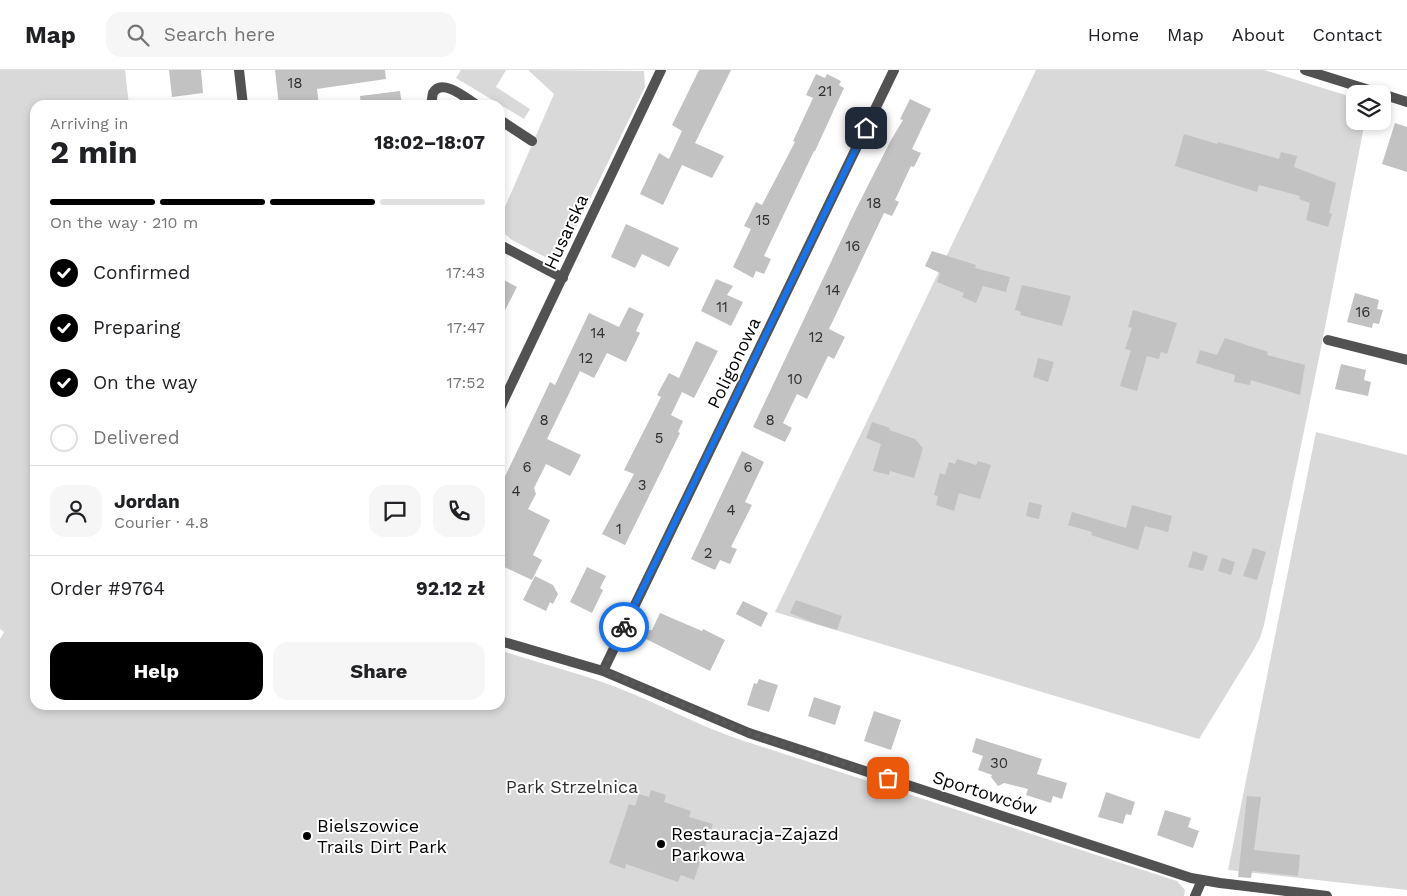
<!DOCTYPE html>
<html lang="en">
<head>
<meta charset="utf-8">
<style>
	body { margin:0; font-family:"Work Sans",sans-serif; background:#f6f6f6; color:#202124; height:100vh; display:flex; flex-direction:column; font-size:19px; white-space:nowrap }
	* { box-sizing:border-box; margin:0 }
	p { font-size:16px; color:#757577 }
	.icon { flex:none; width:28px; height:28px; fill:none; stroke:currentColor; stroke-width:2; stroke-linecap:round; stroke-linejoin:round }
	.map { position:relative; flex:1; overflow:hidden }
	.drawer { position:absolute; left:30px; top:30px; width:475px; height:610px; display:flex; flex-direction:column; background:#fff; border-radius:15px; box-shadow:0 2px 8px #0003 }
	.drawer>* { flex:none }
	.fabs { position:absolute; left:1346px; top:15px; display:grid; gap:10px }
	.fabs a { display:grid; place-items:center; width:45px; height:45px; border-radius:10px; background:#fff; box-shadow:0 2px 8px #0003; font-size:25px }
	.pin { position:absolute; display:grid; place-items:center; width:42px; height:42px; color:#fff; margin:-21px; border-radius:10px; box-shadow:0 2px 8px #0006 }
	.courier { position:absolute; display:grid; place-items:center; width:50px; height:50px; margin:-25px; border:4px solid #1a73e8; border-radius:50%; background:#fff; color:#222; box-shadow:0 1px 6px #0007 }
	.overview em { font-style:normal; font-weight:700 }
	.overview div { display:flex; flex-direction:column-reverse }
	.overview { display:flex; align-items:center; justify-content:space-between; height:85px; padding:0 20px }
	h1 { font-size:32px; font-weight:700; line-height:38px }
	.bar { display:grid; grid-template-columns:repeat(4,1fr); gap:8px 5px; align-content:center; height:60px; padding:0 20px }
	.bar i { height:6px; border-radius:4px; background:#e0e0e0 }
	.bar .on { background:#000 }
	.bar p { grid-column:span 4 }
	.line { display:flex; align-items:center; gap:12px; padding:0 20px; border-top:1px solid #e0e0e0 }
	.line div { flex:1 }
	.round { display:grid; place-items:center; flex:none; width:52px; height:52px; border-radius:15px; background:#f6f6f6 }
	ol { padding:0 20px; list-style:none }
	li { display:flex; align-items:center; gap:15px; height:55px }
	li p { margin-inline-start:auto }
	li .icon { padding:5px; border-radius:50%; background:#000; color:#fff; stroke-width:4 }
	li:last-child { color:#757577 }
	li i { width:28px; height:28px; border:2px solid #e0e0e0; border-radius:50% }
	.action { display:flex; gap:10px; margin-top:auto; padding:10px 20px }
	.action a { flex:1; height:58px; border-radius:15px; background:#000; color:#fff; font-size:20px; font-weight:700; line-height:58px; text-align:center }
	.action a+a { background:#f6f6f6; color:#202124 }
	header { display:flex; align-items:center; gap:30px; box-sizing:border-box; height:70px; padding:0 25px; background:#fff; border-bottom:1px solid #e0e0e0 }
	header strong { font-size:24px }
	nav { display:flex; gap:28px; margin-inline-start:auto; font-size:18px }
	.search { width:350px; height:45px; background:#f6f6f6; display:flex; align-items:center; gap:12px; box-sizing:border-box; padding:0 18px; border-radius:15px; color:#757577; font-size:19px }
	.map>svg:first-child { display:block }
</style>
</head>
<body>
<header>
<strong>Map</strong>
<div class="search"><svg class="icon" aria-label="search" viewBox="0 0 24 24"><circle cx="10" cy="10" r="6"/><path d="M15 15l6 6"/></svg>Search here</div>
<nav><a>Home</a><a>Map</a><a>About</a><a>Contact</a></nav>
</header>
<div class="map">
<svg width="1407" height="826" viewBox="0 0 1407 826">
	<rect width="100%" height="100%" fill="#fff"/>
	<!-- green -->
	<path fill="#d9d9d9" d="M0,0h125l4,35h-94v600h465v-55c40,14 81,23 121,39 40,16 79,37 120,51l436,141 8,9 -1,6h-1184v-257l4,-7 -4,-3z
		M461,0h45l-10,17 34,22 -6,10 -68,-41z
		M528,0l116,1 1,16 -81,165 -9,6 -10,-1 -33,-17 -8,-7 -3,-17 53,-122z
		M1036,0h228l91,28v23h10l-45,232 -56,272 -4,13 -7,13 -54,88 -424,-127z
		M1316,362l91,23v435l-179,-20z"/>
	<!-- building -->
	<path fill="#c2c2c2" d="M169,0h32l2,23 -31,4z
		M275,0h110l1,9 -69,10 2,16h-40z
		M699,0h32l-36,73 29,13 -12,22 -30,-13 -19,40 -23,-11 19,-41 10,6 13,-28 -10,-6z
		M816,4l9,4 2,-4 14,7 -2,4 5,3 -29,63h-1l-50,105 7,3 -7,15 -8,-3 -3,7 -20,-11 18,-38 -7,-3 12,-24 6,3 33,-63 -2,-1 20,-43 -7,-3z
		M400,21l2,14h-41l-1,-9z
		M910,29l21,10 -19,40 9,4 -7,14 -3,-1 -16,34 4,2 -7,14 -8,-3 -55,116 16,8 -11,22 -6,-3 -21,43 -10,-5 -14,29 9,5 -7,14 -32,-15 103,-218 35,-69 12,-20 -3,-1z
		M1395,53l12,4v45l-25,-8z
		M1184,64l33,10 1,-2 61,17 2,-7 16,4 -3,11 42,16 -7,30 3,1 -4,13 -22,-7 4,-17 -11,-4 1,-3 -41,-11 -2,7 -82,-26z
		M626,154l53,24 -10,19 -27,-13 -7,14 -24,-11z
		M932,181l44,14 -1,3 35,9 -4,15 -23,-6 -7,17 -14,-6 2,-4 -27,-11 3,-9 -15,-7z
		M500,208l17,9 -17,33z
		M716,209l17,7 -6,9 16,7 -12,24 -30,-15z
		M1022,215l49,11 -9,30 -42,-11 1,-3 -6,-2z
		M1355,223l24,7 -2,9 6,1 -4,14 -6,-1 -1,5 -25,-6z
		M629,237l15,7 -8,17 4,2 -14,29 -19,-9 -13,25 -14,-7 -33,68 34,16 -11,21 -24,-12 -12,24 2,6 -8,15 22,11 -17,35 9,5 -10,20 -32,-15v-78l50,-105 5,3 34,-72 30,14z
		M1133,240l44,13 -10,31 -6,-2 -2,7 -12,-3 -10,35 -17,-5 11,-36 -6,-1 7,-21 -4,-1z
		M1225,268l43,14 -1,3 38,10 -5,30 -49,-15 -1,5 -16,-3 1,-7 -39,-12 4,-13 17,5z
		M696,271l22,10 -24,47 -12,-6 -11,23 12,6 -5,11 2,1 -55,112 -23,-11 32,-60 -10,-4 37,-73 -4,-2 12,-22 10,5z
		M1038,288l16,4 -6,20 -15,-5z
		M1341,294l25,6 -2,10 7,2 -3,14 -33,-7z
		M872,352l18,6 -1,2 26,9 8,9 -9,30 -24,-7 -1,4 -16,-4 8,-27 -15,-6z
		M742,381l22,11 -19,40 7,3 -21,42 6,2 -7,15 -10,-4 -5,10 -24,-11z
		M957,389l19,6 2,-4 13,4 -11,34 -21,-6 -5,18 -18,-6 2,-9 -4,-1 6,-22 5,2 4,-13 6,2z
		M1029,432l13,3 -3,14 -13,-3z
		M1132,435l40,11 -4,16 -23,-6 -7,24 -47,-15 1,-3 -24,-7 4,-13 54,16z
		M1253,478l13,4 -9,28 -14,-4z
		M1193,481l15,5 -5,15 -15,-4z
		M1222,488l13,4 -4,13 -13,-4z
		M587,497l19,9 -6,12 3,2 -11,23 -22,-11z
		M535,506l18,9 5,9 -5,10 -3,-2 -4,9 -23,-11z
		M796,530l46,16 -5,14 -23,-7 -24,-10z
		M743,531l25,12 -7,14 -25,-13z
		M660,543l42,18 1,-2 22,11 -15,31 -80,-40 22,-1z
		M759,609l19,6 -9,27 -22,-7 7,-22 3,1z
		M814,627l27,9 -6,19 -27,-9z
		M874,641l27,9 -10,30 -27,-9z
		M976,668l66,21 -5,15 30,9 -5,16 -9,-3 -2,7 -25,-8 2,-6 -24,-6 -6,3 -7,-9 1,-2 -14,-5 5,-14 -11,-4z
		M651,720l15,5 -2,7 27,9 -2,6 24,7 -19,56 -13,-5 -3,7 -52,-18 -1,5 -16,-6 20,-59 6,2 4,-12 10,3z
		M1106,722l29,10 -4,13 -5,-1 -3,10 -25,-7z
		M1247,726l14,1 -7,53 46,5 -2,21 -46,-5 -1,7 -13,-1z
		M1165,740l26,8 -3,9 11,4 -6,17 -36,-13z"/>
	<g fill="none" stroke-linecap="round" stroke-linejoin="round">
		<!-- street -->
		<path stroke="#525252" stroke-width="10" d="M239,0l4,35
			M1305,0l77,24
			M1382,24l25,8
			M431,35c1,-3 1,-9 2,-12 9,-16 34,6 44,12
			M500,50l32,21
			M500,175l63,33
			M1328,270l79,20
			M500,338l161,-338
			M500,571l103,30 146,62 442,145 29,5 107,13
			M603,601l291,-601
			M1195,826l7,-16"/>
	</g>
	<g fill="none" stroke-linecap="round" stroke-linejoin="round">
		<!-- done -->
		<path stroke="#595959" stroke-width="5" stroke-dasharray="0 9" d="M624,557l-21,43 146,63 139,45"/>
		<!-- route -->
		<path stroke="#1a73e8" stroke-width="6" d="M624,557l242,-499"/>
	</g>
	<!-- markers -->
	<g fill="#000" stroke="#fff" stroke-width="2">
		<circle cx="307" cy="766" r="5"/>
		<circle cx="661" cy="774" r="5"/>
	</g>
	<g text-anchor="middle" stroke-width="4" stroke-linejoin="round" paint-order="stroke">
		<!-- number labels -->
		<g font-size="15" fill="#303030">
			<text x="295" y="18">18</text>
			<text x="825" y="26">21</text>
			<text x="874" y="138">18</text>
			<text x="763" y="155">15</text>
			<text x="853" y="181">16</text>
			<text x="833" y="225">14</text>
			<text x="722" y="242">11</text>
			<text x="1363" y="247">16</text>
			<text x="598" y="268">14</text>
			<text x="816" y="272">12</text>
			<text x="586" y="293">12</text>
			<text x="795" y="314">10</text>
			<text x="544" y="355">8</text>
			<text x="770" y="355">8</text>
			<text x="659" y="373">5</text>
			<text x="527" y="402">6</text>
			<text x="748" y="402">6</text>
			<text x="642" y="420">3</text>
			<text x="516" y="426">4</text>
			<text x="731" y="445">4</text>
			<text x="619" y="464">1</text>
			<text x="708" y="488">2</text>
			<text x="999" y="698">30</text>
		</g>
		<!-- street labels -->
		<g font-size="18" fill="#000" stroke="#fff">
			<text transform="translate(566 162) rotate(-65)" y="6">Husarska</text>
			<text transform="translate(734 293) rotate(-64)" y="6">Poligonowa</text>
			<text transform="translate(985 723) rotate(18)" y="6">Sportowców</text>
		</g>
		<!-- park labels -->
		<g font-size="18" fill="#303030" stroke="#fff">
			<text x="572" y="723">Park Strzelnica</text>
		</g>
		<!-- poi labels -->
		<g font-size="18" fill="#000" stroke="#fff" text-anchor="start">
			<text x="317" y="762">Bielszowice<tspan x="317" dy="21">Trails Dirt Park</tspan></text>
			<text x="671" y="770">Restauracja-Zajazd<tspan x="671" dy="21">Parkowa</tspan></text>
		</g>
	</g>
</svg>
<div class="fabs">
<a><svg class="icon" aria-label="layers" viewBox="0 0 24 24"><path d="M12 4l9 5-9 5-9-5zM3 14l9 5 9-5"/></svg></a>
</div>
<div class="pin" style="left:888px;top:708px;background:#ea580c"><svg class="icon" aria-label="bag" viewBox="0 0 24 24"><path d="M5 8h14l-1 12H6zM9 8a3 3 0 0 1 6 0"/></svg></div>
<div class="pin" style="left:866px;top:58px;background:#1f2937"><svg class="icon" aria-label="home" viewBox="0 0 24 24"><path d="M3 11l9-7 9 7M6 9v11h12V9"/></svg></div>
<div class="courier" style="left:624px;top:557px"><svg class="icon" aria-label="bike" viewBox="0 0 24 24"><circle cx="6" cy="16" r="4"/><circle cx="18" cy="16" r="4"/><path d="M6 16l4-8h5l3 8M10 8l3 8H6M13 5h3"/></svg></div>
<section class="drawer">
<div class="overview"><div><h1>2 min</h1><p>Arriving in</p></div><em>18:02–18:07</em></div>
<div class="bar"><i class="on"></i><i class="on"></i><i class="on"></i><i></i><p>On the way · 210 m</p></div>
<ol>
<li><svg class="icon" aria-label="check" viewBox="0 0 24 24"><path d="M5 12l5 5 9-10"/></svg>Confirmed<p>17:43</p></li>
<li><svg class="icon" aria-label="check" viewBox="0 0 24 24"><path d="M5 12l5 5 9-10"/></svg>Preparing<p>17:47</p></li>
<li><svg class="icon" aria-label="check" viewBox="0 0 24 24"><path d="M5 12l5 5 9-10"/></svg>On the way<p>17:52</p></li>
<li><i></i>Delivered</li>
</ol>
<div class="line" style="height:90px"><a class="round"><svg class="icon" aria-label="person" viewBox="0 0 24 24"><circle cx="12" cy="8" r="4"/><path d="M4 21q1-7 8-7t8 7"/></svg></a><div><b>Jordan</b><p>Courier · 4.8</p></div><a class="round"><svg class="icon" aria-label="chat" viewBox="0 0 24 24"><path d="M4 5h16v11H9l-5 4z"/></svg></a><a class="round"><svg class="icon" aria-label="phone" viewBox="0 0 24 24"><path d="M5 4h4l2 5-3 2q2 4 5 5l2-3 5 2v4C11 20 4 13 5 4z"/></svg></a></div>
<div class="line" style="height:65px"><div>Order #9764</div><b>92.12 zł</b></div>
<div class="action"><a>Help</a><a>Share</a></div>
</section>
</div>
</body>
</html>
